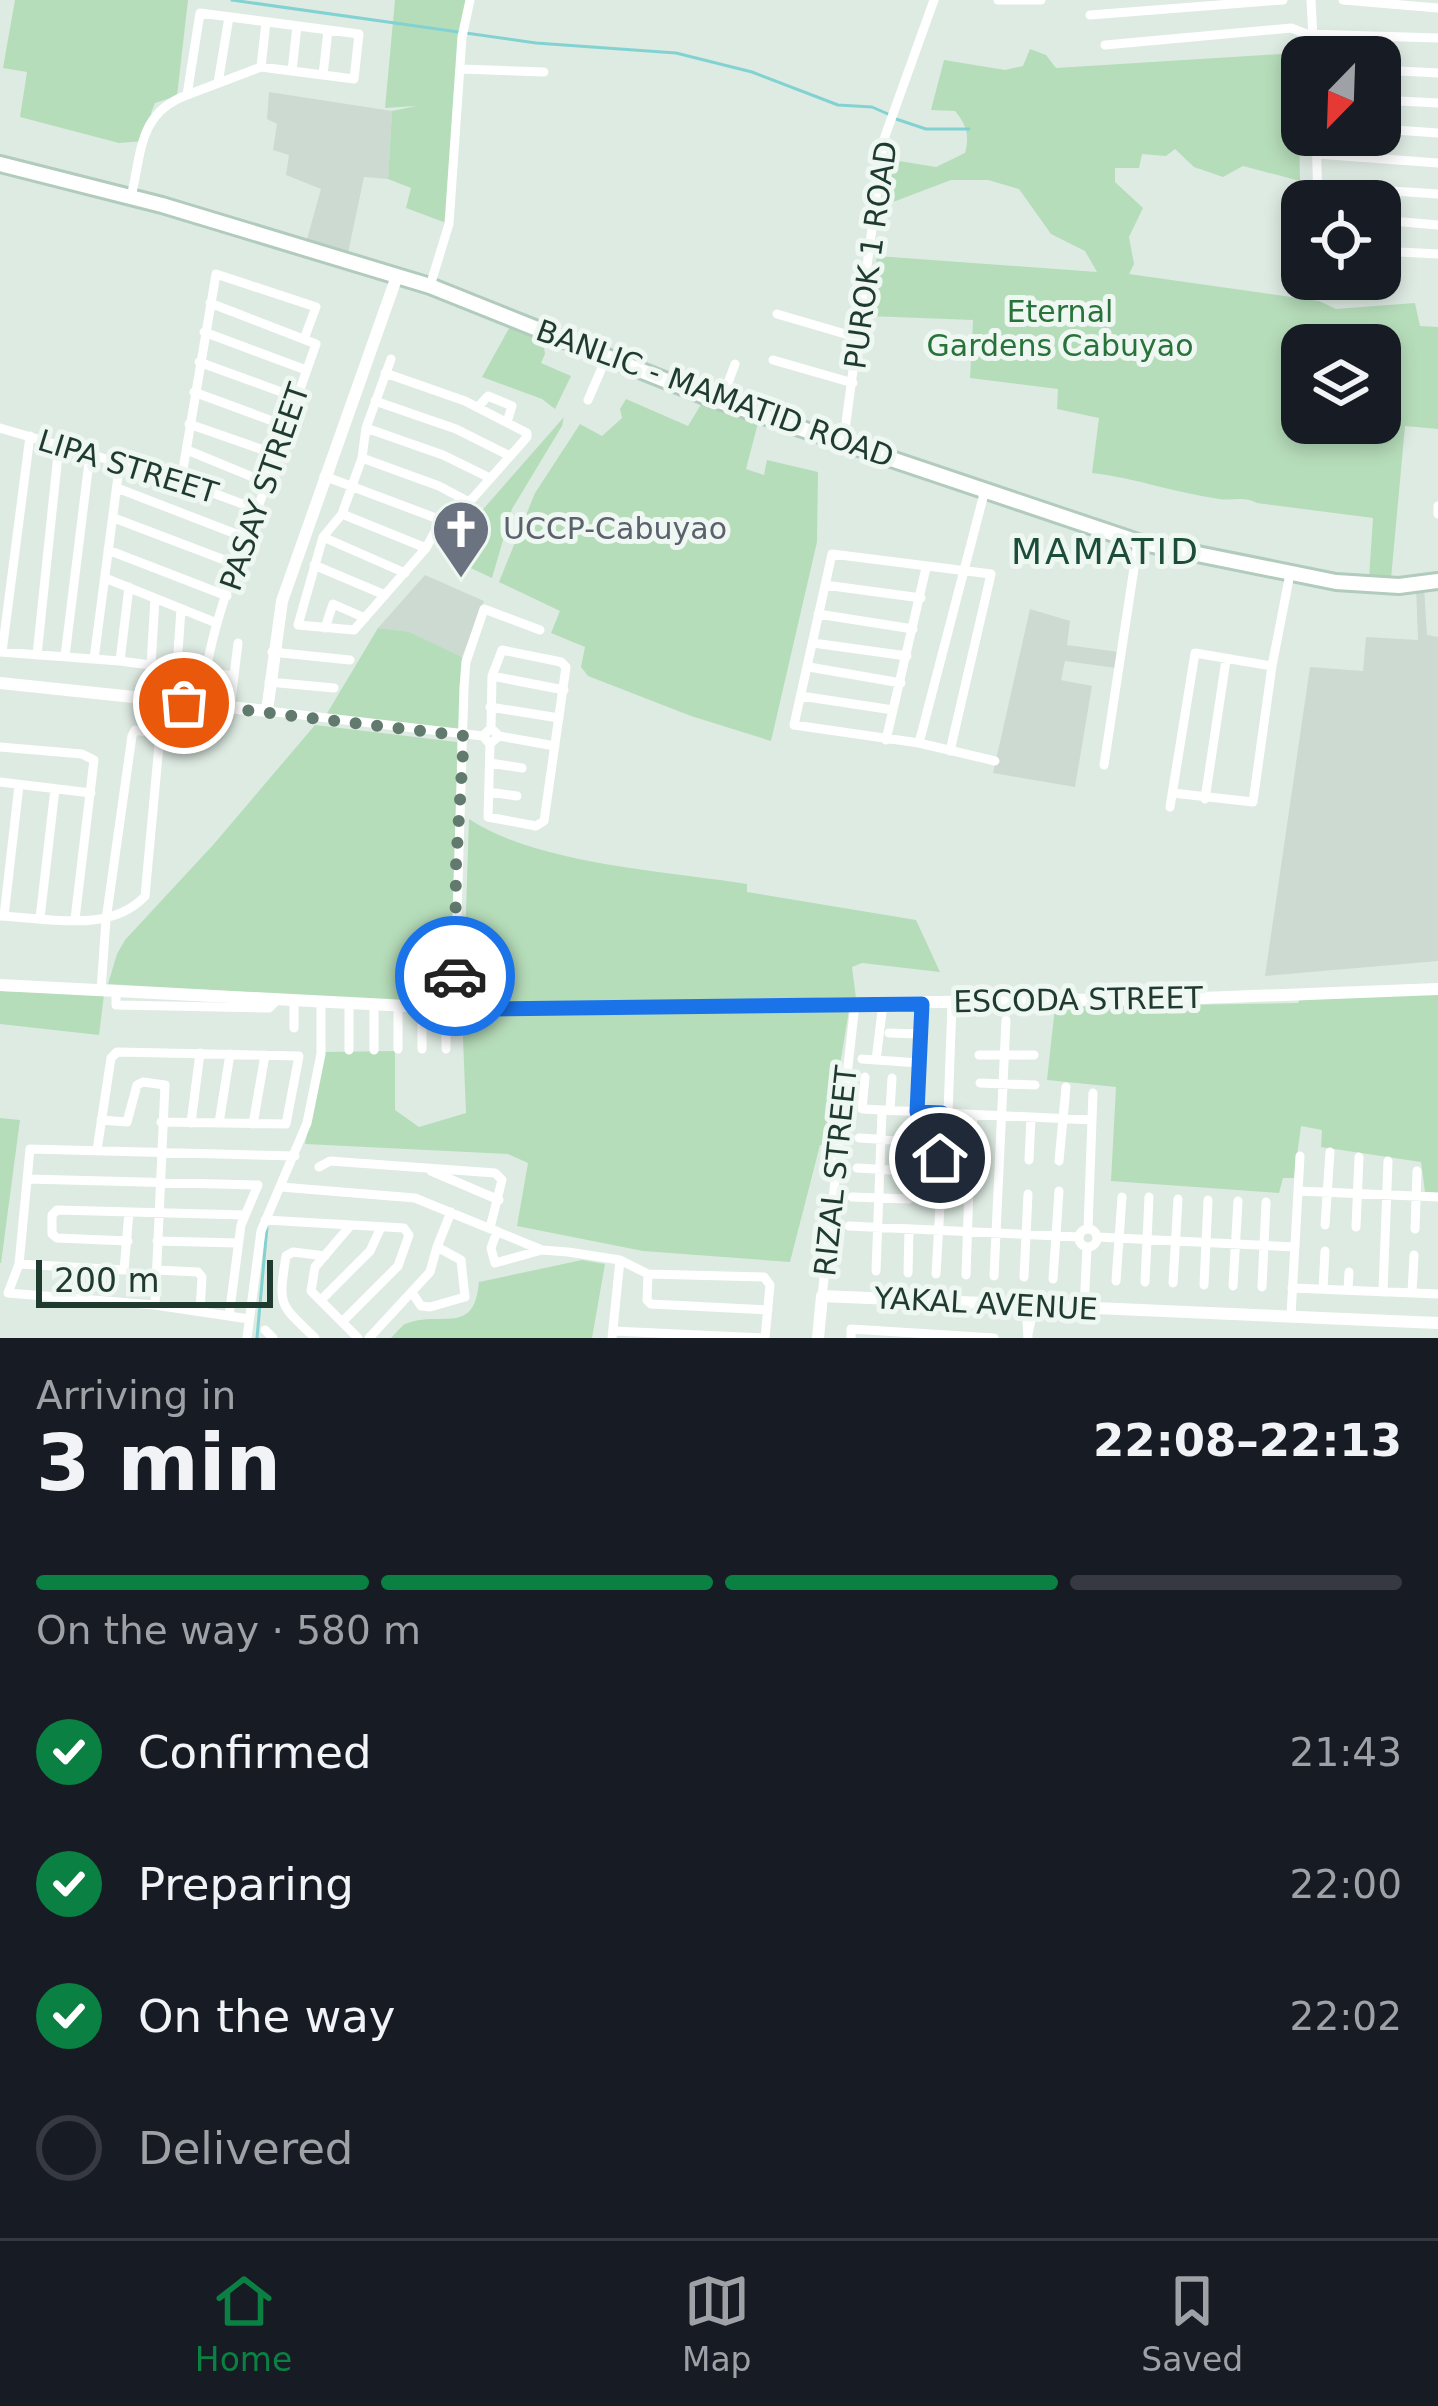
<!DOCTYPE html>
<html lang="en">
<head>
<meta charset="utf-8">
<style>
	body { margin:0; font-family:"DejaVu Sans",sans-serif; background:#242831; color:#f1f3f6; height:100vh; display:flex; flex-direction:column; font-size:45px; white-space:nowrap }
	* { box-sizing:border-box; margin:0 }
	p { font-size:39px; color:#9ea1a6 }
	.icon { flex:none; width:66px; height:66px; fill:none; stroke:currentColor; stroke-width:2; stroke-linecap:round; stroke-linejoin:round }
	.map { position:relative; height:1338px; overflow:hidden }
	.side { display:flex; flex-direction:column; background:#171b24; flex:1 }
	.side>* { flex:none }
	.needle { width:78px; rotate:203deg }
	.fabs { position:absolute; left:1281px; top:36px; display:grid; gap:24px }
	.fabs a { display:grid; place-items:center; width:120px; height:120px; border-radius:24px; background:#171b24; box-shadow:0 6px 18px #0003; font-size:60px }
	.scale { position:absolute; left:36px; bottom:30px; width:237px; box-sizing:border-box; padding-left:12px; border:6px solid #1f3b2f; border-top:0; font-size:33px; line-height:42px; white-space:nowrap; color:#1f3b2f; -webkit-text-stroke:9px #eff7f2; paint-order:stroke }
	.pin { position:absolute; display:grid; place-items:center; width:102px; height:102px; color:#fff; margin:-51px; border:6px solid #fff; border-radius:50%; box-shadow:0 3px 12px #0007 }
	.courier { position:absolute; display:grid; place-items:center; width:120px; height:120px; margin:-60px; border:9px solid #1a73e8; border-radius:50%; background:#fff; color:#222; box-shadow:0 3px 15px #0007 }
	.summary em { font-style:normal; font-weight:600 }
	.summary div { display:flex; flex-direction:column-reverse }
	.summary { display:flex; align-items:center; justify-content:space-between; height:204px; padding:0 36px }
	h1 { font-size:78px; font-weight:600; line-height:90px }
	.bar { display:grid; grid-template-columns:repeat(4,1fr); gap:18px 12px; align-content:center; height:144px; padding:0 36px }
	.bar i { height:15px; border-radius:9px; background:#363941 }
	.bar .on { background:#0b8043 }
	.bar p { grid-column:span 4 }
	ol { padding:0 36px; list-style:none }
	li { display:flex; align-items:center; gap:36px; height:132px }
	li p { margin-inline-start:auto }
	li .icon { padding:12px; border-radius:50%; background:#0b8043; color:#fff; stroke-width:4 }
	li:last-child { color:#9ea1a6 }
	li i { width:66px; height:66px; border:6px solid #363941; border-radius:50% }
	.dock { display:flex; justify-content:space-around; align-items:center; height:168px; border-top:3px solid #363941; background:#171b24; font-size:33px; color:#9ea1a6 }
	.dock a { display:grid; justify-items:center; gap:6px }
	.dock .on { color:#0b8043 }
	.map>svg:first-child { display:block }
</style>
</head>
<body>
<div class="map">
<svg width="1438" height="1338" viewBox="0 0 1438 1338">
	<rect width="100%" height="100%" fill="#deebe3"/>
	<!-- built -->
	<path fill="#cddad2" d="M269,92l123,19 -4,68 -24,-2 -17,81 -42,-12 16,-57 -35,-14 3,-20 -16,-5 4,-26 -10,-5z
		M425,575l59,26 -22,56 -53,-24 -31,-5z
		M1416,586h8l3,49 11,2v324l-173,15 45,-309 53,4 3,-34 52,3z
		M1030,609l40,12 -3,24 52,7 -3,16 -51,-7 -4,19 31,6 -17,101 -82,-14z"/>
	<!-- green -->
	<path fill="#b6ddba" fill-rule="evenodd" d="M15,0h173l-11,96 -22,7 -4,10 4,8 -10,20 -26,2 -99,-26 7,-45 -24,-4z
		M395,0h73l-19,224 -43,-16 5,-20 -23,-9 4,-68 24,-5 -31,2z
		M1030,49l16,6 10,13 241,-15 3,128 -57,-15 -20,11 -29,-10 -19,-18 -9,7 -24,-2 -3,14h-24v14l28,26 -14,29 5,27 -5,10 190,27 17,8 79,-6 5,23 18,1v102l-33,-3 -14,153 -22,-1 4,-60 -116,-15c-13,-7 -24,-2 -38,-4 -43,-6 -84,-21 -127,-26l7,-55 -42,-9 1,-20 -88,-11 3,-58 -105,-4 9,-60 220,16 -12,-21 -34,-17 -32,-45 -31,-9h-37l-71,27 7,-48 49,8 29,-14c5,-18 1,-29 -10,-42l-24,-1 13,-50 61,10 18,-4zM1302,345h78v78h-78z
		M512,323l30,11 3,20 -4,9 30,13 -16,33 -13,-10 -60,-22z
		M626,399l62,27 15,-25 55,22 -12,46 18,6 3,-15 51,12 -1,70 -46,199 -80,-25 -103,-40 -7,-9 4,-20 -34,-14 9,-22 -61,-29 36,-89 45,-69 22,12 20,-18 -2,-9z
		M564,417l-2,9 -50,83 -20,69 -49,-23z
		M378,628l31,4 53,25 -2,74 -134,-16z
		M315,725l142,17 -1,262 -348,-20 9,-30 8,-14 88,-95z
		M469,819c68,45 196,52 278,65v8l169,28 24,52 -78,-9 -10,4 4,31 -393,5z
		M0,991l104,4 -5,40 -99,-11z
		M1438,992v201l-13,-1 -4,-30 -100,-15 1,-17 -21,-4 -7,52h-11l-4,15 -168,-12 5,-94 -69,-7 8,-73 243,-4 4,-7z
		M849,1010l-22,135h-7l-30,117 -147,-11 -126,-25 11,-63 -20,-9 -203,-10 20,-92 70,-1v59l24,17 47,-14 -4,-99z
		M0,1118l20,2 -19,143h-1z
		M582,1260l23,4 -13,74h-201c1,-1 12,-13 14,-14 35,-15 69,14 74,-42z"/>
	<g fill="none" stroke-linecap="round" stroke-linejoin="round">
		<!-- stream -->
		<path stroke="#83d2d2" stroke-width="3" d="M232,0l304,43 140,10 76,19 86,33 34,2 16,7
			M896,119l30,10h43
			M257,1338l10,-111"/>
		<defs>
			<path id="secondary" d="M0,164l162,41 268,81 277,111 431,145 198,40 63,4 39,-5"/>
		</defs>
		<!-- secondary casing -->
		<use href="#secondary" stroke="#b1cbbd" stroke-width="20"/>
		<!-- minor -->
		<path stroke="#fff" stroke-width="9" d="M998,0h43
			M1311,0l3,57
			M1343,0l95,8
			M200,13l159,21 -5,45 -93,-12 -74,28z
			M1090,15l193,-15
			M1105,45l186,-17 16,6 131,4
			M261,67l5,-45
			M460,69l84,3
			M1380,70l58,3
			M292,71l5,-45
			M323,75l5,-45
			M218,83l11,-66
			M1380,100l58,3
			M1380,129l58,4
			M1316,135l2,66
			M1317,154l121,9
			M1317,186l121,8
			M131,197c11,-45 7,-84 56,-102
			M1380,220l58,5
			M1380,251l58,3
			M430,286l19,-62 13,-187 8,-37
			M777,314l82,24
			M204,332l102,38
			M773,360l80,23
			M199,362l96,35
			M385,373l80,28 62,32v4l-54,61 -32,22 -15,28 -72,82 -56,-5 25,-88 19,-23 20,-56 4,-30 25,-69
			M194,392l92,34
			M588,400l19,-44
			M375,401l81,28 54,27
			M721,402l14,-38
			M478,407l10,-11 24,10 -5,16
			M189,424l86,30
			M0,428l181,53 75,28
			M366,428l77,27 47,23
			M843,445l41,-306 50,-139
			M187,450l80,33
			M362,458l77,28 28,15
			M324,476l117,44
			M181,481l35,-207 100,33 -12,32
			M117,488l127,49
			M1438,506v8
			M342,514l84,34
			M114,518l121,46
			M323,537l82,36
			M108,550l119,46
			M314,565l71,30
			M105,578l109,44
			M825,585l96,13
			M818,614l95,15
			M325,628l8,-24 32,14
			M813,643l94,13
			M0,652l120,9 114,15
			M2,652l28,-216
			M272,652l78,8
			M37,655l22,-210
			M65,656l25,-202
			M94,659l26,-198
			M120,661l9,-74
			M151,665l4,-67
			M177,667l4,-58
			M809,667l92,16
			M206,671c11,-65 38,-124 60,-186 17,-47 33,-94 50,-141l-106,-41
			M492,676l72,14
			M269,682l65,6
			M801,696l92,14
			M490,707l69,11
			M230,708l8,-65
			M267,711l216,25
			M499,736l56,10
			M886,740l40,-172
			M919,743l66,-253
			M490,744l9,-8 -8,-8 -8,8 7,8 -2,73 48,9 8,-5 22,-154 -5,-5 -59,-12 -10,26 -1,52
			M0,747l82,7 12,6 -19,159
			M950,751l41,-177 -159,-20 -38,171 125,18 76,18
			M490,763l32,5
			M1104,765l34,-223
			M0,782l91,11
			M489,792l28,4
			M1173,793l80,9 19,-136 18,-92
			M1205,799l21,-139
			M1170,807l25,-154 77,13
			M0,916c48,2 110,18 145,-20l15,-162 -25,-4 -3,6 -26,184 -5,70
			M4,916l15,-131
			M40,918l15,-129
			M116,991v14l153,3 9,-9
			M294,1000v28
			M349,1003v47
			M454,1014l10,-327 2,-25 18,-53 56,21
			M889,1033l31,1
			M398,1049v-43
			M422,1049v-42
			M446,1049v-41
			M374,1050v-46
			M979,1055h55
			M862,1059l57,4
			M876,1060l7,-56
			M865,1077l-3,32 230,11
			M980,1083l55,2
			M890,1111l2,-33
			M917,1112l5,-109
			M948,1113l4,-110
			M101,1120l26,2 10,-37 6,-3 22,3 -10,220
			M191,1123l9,-70
			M219,1123l11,-69
			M253,1124l12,-69
			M859,1138l52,3
			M97,1150l14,-92 6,-6 182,4 -13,68 -125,-2
			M941,1158l1,-45
			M1029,1160l2,-43
			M971,1161l2,-46
			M1059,1161l7,-74
			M319,1167l11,-6 165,12 7,7 -12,48
			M857,1168l51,3
			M431,1171l68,29
			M28,1179l230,6 -17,40 -12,91
			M281,1187l134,11 127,52
			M1298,1191l140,6
			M852,1197l57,2
			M265,1220l139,8 5,7 -11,31 -56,56
			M1325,1225l5,-73
			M350,1226l-35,41 -4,24 47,47
			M849,1226l230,11
			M1356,1227l3,-70
			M1088,1228l5,-135
			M1079 1238a9 9 0 1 1 18 0a9 9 0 1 1-18 0Z
			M1415,1229l2,-58
			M497,1231l-6,17 4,15 47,-13 26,2 52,8 28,14 116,3 6,8 -5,53
			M1097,1237l198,10
			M128,1241l-71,-3 -5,-4v-19l5,-5 187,5
			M157,1241l81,2
			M437,1247l14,-35
			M19,1264l105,6 5,-58
			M156,1270l42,2 4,5 -2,34
			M876,1271l6,-160
			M908,1273l1,-44
			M648,1274l-1,26 4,4 117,6
			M936,1274l5,-85
			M966,1275l3,-88
			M994,1276l12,-256
			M1024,1277l4,-83
			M1053,1279l6,-88
			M1116,1281l6,-84
			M1145,1282l4,-85
			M1173,1283l5,-84
			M1204,1285l4,-85
			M1233,1286l5,-85
			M1262,1287l4,-85
			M1292,1288l146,6
			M1323,1289l2,-38
			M1348,1290l1,-18
			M1383,1292l5,-131
			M1412,1293l2,-38
			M822,1296l33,-292
			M321,1300l49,-49 11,-24
			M1026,1306l2,32
			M1084,1309l3,-62
			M1291,1315l9,-159
			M249,1319l-94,-14 -147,-12 11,-29 11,-115 265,7
			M265,1330l8,8
			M613,1331l152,7
			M1028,1334l6,-27
			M247,1338l14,-107 46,-108 14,-69v-53
			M315,1338c-36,-35 -37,-31 -29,-82l7,-4 32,4
			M369,1338l61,-66 7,-25 24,13 4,37 -35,10 -9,-1 -8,-12
			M612,1338l8,-78
			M851,1338v-9l143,9"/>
		<!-- tertiary -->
		<path stroke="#fff" stroke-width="12" d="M0,683l267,28 15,-110 115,-325
			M0,985l446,23 8,6 32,-5 715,-11 237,-9
			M818,1338l4,-42 616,27"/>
		<!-- secondary -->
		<use href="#secondary" stroke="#fff" stroke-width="14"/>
	</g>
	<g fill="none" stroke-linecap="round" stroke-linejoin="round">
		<!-- done -->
		<path stroke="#62796e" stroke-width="12" stroke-dasharray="0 21.6" d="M184,703l280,33 -8,129 -1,111"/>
		<!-- route -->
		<path stroke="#1a73e8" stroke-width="15" d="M455,976l-1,38 32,-5 436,-5 -5,108 25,1 -2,45"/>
	</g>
	<!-- icons -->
	<defs>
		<symbol id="church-pin" viewBox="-11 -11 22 30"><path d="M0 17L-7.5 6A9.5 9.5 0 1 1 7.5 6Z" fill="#6b7280" stroke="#eff7f2"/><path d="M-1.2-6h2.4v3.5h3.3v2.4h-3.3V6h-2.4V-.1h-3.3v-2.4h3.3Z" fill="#fff"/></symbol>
	</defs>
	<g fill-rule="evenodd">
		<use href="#church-pin" x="428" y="496" width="66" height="90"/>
	</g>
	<g text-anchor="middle" stroke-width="10" stroke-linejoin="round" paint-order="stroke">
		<!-- street labels -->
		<g font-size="30" fill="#1f3b2f" stroke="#eff7f2">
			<text transform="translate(871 255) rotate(-82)" y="10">PUROK 1 ROAD</text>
			<text transform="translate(715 394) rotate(20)" y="10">BANLIC - MAMATID ROAD</text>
			<text transform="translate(128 467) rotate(17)" y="10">LIPA STREET</text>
			<text transform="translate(265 487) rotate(-71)" y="10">PASAY STREET</text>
			<text transform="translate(1078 1000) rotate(-1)" y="10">ESCODA STREET</text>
			<text transform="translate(836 1171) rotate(-84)" y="10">RIZAL STREET</text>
			<text transform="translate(986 1304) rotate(3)" y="10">YAKAL AVENUE</text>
		</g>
		<!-- park labels -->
		<g font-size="30" fill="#287339" stroke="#eff7f2">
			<text x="1060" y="322">Eternal<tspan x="1060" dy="34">Gardens Cabuyao</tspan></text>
		</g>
		<!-- worship labels -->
		<g font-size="30" fill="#5b616d" stroke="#eff7f2" text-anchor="start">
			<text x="503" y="539">UCCP-Cabuyao</text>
		</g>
		<!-- quarter labels -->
		<g font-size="36" letter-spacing="3" fill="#1b4d39" stroke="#eff7f2">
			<text x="1106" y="564">MAMATID</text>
		</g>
	</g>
</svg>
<div class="fabs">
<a><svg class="needle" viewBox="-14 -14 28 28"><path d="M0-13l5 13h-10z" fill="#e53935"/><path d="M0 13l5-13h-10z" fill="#9ea1a6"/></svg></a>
<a><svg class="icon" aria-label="locate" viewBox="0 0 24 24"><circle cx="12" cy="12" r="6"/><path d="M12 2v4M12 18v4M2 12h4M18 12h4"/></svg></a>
<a><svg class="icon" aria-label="layers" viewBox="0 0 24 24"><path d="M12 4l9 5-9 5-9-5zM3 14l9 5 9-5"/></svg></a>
</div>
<div class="scale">200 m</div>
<div class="pin" style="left:184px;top:703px;background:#ea580c"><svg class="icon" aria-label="bag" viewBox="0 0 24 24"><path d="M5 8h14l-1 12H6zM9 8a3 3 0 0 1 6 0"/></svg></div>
<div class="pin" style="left:940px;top:1158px;background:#1f2937"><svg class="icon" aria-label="home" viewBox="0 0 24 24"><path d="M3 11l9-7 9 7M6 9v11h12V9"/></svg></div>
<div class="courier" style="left:455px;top:976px"><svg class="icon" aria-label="car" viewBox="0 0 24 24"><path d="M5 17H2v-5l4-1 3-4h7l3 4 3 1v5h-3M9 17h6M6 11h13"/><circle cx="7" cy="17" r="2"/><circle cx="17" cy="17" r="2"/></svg></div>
</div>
<section class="side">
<div class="summary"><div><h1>3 min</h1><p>Arriving in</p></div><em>22:08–22:13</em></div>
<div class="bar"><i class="on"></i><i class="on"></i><i class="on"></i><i></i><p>On the way · 580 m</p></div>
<ol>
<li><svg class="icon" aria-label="check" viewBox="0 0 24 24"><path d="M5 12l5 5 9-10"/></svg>Confirmed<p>21:43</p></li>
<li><svg class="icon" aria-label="check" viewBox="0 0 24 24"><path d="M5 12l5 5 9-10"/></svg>Preparing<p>22:00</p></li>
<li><svg class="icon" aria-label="check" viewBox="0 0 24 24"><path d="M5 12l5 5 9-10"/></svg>On the way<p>22:02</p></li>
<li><i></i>Delivered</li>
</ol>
</section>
<nav class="dock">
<a class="on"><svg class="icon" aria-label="home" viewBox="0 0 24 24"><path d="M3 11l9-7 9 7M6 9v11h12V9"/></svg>Home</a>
<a><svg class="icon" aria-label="map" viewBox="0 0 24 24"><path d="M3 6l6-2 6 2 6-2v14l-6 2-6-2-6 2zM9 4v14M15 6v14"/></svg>Map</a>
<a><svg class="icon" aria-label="saved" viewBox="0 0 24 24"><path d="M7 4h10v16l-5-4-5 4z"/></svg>Saved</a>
</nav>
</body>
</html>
